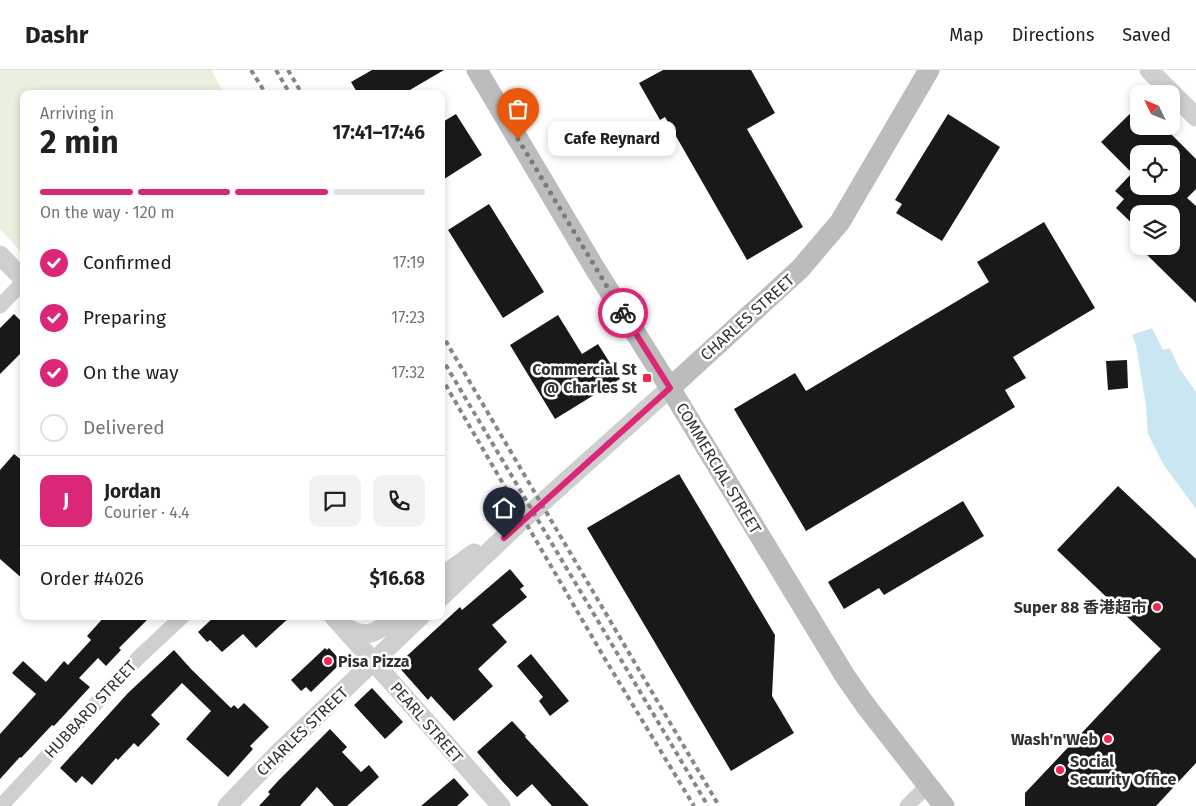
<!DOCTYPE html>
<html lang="en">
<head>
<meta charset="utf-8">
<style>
	body { margin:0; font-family:"Fira Sans","Noto Sans SC",sans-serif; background:#f2f2f2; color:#202124; height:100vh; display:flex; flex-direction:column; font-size:19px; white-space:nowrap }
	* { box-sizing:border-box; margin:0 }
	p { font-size:16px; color:#757577 }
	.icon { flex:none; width:28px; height:28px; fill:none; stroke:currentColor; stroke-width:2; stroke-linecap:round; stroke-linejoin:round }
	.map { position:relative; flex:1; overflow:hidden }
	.side { position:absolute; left:20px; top:20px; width:425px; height:530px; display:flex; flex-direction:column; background:#fff; border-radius:10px; box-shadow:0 2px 8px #0003 }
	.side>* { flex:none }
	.needle { width:32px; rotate:313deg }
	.tools { position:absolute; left:1130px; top:15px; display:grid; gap:10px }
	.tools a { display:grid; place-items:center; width:50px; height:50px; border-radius:10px; background:#fff; box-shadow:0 2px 8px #0003; font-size:25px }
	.pin { position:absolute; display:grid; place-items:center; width:42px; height:42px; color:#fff; margin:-51px -21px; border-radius:50% 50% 50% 0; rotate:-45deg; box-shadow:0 0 5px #0007 }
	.pin .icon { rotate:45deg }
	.courier { position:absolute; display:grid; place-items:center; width:50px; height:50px; margin:-25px; border:4px solid #db2777; border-radius:50%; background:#fff; color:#222; box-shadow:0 1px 6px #0007 }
	.bubble { position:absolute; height:35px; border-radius:10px; background:#fff; box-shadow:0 2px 8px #0003; font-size:16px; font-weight:700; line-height:35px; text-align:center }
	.headline em { font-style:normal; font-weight:700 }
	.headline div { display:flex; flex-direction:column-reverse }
	.headline { display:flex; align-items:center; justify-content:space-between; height:85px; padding:0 20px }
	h1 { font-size:32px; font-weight:700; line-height:38px }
	.bar { display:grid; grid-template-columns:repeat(4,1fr); gap:8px 5px; align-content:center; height:60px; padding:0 20px }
	.bar i { height:6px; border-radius:4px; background:#e0e0e0 }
	.bar .selected { background:#db2777 }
	.bar p { grid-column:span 4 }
	.line { display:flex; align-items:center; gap:12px; padding:0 20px; border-top:1px solid #e0e0e0 }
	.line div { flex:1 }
	.round { display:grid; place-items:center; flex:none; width:52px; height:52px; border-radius:10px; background:#f2f2f2 }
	ol { padding:0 20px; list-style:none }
	li { display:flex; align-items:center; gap:15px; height:55px }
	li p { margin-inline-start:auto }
	li .icon { padding:5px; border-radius:50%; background:#db2777; color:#fff; stroke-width:4 }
	li:last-child { color:#757577 }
	li i { width:28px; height:28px; border:2px solid #e0e0e0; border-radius:50% }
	header { display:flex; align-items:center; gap:30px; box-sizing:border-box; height:70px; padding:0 25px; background:#fff; border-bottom:1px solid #e0e0e0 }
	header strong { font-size:24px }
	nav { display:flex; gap:28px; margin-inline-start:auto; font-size:18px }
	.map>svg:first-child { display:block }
</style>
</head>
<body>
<header>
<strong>Dashr</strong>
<nav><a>Map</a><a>Directions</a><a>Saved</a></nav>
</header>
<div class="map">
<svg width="1196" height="736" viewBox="0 0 1196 736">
	<rect width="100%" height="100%" fill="#fff"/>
	<!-- green -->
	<path fill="#eaf0df" d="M0,0h211l14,24h-201v161l-24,-26z"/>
	<!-- water -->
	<path fill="#cae6f1" d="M1152,258l11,22 7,-2 9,20 17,24v117l-33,-45 -15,-30 -2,-28 -10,-61 -4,-10z"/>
	<!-- building -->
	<path fill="#191919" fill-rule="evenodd" d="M372,0h72l-41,24h-45l-7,-12z
		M663,0h88l24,43 -28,16 56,98 -56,33 -82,-143 -5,3 -21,-37z
		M1139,35v21h24l33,33v30l-9,9 9,8v97l-58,-57h33v-32h-32v16l-23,-22 8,-9 -9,-8 17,-18 -31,-31zM1139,84h32v32h-32z
		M456,44l26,41 -41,26v-58z
		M948,44l52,33 -58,94 -46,-28 6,-9 -7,-4z
		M489,134l55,88 -41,26 -55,-88z
		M1044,152l51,86 -82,49 13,21 -21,12 10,17 -209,124 -72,-122 61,-36 11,18 183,-109 -12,-20z
		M14,244l10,10v26l-24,24v-46z
		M558,245l24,39 16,-10 22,35 -65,40 -45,-74z
		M1127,290l1,28 -20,2 -2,-29z
		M14,384l10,8v118l-24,-21v-89z
		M679,404l96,161 -3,61 22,37 -63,38 -144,-243z
		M1118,416l78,73v204l-40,43h-131v-13l136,-144 -104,-99z
		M963,431l21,35 -100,59 -5,-7 -35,21 -16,-27z
		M510,499l14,17 -4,3 7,8 -35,28 15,17 -29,27 15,17 -39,35 -23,-25 -3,4 -31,-35 63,-58 2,3z
		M105,546h46l-32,32 2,2 -15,16 -8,-8 -19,20 11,9 -36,39 -2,-1 -31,33 -1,-1 -20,22v-45l36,-40 -24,-21 11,-12 23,21 18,-21 4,4 23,-25 -4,-4z
		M215,546h76l-35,32 -13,-14 -21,18 -12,-12 -3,2 -9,-10z
		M325,578l2,2 2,-2 13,14 -31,30 -5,-5 -5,4 -10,-11z
		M174,580l17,19 40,39 3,-3 4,4 6,-6 25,24 -19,19 3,3 -25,28 -42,-38 25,-28 -29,-28 -31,32 9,9 -22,23 -4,-4 -16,17 -2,-2 -24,27 -10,-9 -6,7 -16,-15 68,-75z
		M531,584l38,47 -19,15 -11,-15 4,-4 -26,-31z
		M372,618l31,34 -18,17 -31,-34z
		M512,651l14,15 -1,1 64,69h-37l-20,-22 -15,13 -15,-16 -25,-29z
		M330,659l17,18 -5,5 19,20 8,-7 10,12 -32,29h-13l-17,-19 -17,19h-41l11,-12 -2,-2 10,-11z
		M454,708l15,17 -12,11h-36z"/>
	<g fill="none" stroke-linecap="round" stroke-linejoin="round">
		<!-- minor -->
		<path stroke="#cfcfcf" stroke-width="15" d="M0,236l24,-25
			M1,736l137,-148 45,-42
			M907,736l20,-20"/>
		<!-- tertiary -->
		<path stroke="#cfcfcf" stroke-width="19" d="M1149,0l47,47
			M0,185l24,25
			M441,507l33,-24
			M441,527l76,-72 153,-137
			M333,546l168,190
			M344,556c23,15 34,6 52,-10
			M227,736l53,-55 141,-135"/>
		<!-- secondary -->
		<path stroke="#bcbcbc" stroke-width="21" d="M477,0l117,197 76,121 175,288 21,30 78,100
			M670,318l130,-119 40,-47 89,-152"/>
		<!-- rail -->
		<path stroke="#878787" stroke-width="4" stroke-dasharray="5 4" stroke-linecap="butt" d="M251,0l15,24
			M276,0l14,24
			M288,0l14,24
			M441,263l278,473
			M441,287l267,449
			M441,307l164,282 89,147"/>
	</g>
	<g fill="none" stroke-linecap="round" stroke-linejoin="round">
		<!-- done -->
		<path stroke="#7a7a7a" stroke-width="5" stroke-dasharray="0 9" d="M518,69l105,174"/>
		<!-- route -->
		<path stroke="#db2777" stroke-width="6" d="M504,468l166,-150 -47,-75"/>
	</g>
	<!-- markers -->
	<g fill="#f7264f" stroke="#fff" stroke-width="2">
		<rect x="642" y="303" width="10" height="10" rx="2.5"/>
		<circle cx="1157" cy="537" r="5"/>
		<circle cx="328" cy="591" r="5"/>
		<circle cx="1108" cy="669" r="5"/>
		<circle cx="1060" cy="700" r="5"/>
	</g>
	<g text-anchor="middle" stroke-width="5" stroke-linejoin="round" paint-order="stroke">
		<!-- street labels -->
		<g font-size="16" fill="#323232" stroke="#fff">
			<text transform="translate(747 247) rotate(-42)" y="6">CHARLES STREET</text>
			<text transform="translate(719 398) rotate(59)" y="6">COMMERCIAL STREET</text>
			<text transform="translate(90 639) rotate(-47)" y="6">HUBBARD STREET</text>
			<text transform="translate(427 652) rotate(49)" y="6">PEARL STREET</text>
			<text transform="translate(302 661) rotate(-44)" y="6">CHARLES STREET</text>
		</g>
		<!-- poi labels -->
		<g font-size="16" font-weight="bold" fill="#323232" stroke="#fff" text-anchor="end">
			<text x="637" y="305">Commercial St<tspan x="637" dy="18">@ Charles St</tspan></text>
			<text x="1147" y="543">Super 88 香港超市</text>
			<text x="338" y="597" text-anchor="start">Pisa Pizza</text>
			<text x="1098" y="675">Wash'n'Web</text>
			<text x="1070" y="697" text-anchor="start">Social<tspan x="1070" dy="18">Security Office</tspan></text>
		</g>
	</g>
</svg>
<div class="tools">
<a><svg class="needle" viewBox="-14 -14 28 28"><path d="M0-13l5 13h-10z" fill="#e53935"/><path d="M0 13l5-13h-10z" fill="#757577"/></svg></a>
<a><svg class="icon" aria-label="locate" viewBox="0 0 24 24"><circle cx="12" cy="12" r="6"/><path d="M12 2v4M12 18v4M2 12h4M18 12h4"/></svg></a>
<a><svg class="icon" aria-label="layers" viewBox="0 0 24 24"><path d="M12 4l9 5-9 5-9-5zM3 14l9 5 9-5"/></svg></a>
</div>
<div class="pin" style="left:518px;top:69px;background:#ea580c"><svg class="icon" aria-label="bag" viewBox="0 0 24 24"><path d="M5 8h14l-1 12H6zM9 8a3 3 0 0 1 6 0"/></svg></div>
<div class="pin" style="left:504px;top:468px;background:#1f2937"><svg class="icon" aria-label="home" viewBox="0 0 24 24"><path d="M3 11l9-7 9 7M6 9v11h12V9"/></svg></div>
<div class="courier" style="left:623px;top:243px"><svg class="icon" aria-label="bike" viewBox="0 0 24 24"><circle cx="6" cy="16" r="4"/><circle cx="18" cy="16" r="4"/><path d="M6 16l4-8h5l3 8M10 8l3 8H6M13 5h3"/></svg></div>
<div class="bubble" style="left:548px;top:51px;width:128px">Cafe Reynard</div>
<section class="side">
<div class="headline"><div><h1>2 min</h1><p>Arriving in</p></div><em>17:41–17:46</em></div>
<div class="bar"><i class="selected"></i><i class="selected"></i><i class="selected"></i><i></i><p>On the way · 120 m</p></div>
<ol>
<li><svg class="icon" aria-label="check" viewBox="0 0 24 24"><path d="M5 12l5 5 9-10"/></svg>Confirmed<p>17:19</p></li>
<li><svg class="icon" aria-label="check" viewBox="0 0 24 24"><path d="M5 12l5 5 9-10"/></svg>Preparing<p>17:23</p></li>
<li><svg class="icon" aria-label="check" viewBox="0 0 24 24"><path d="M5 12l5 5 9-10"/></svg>On the way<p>17:32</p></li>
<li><i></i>Delivered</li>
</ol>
<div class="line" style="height:90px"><b class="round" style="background:#db2777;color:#fff">J</b><div><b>Jordan</b><p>Courier · 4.4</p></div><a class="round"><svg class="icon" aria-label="chat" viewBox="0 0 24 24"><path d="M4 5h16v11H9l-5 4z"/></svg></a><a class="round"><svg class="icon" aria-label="phone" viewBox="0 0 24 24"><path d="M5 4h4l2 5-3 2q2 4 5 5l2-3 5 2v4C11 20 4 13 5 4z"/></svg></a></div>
<div class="line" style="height:65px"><div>Order #4026</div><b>$16.68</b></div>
</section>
</div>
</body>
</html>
